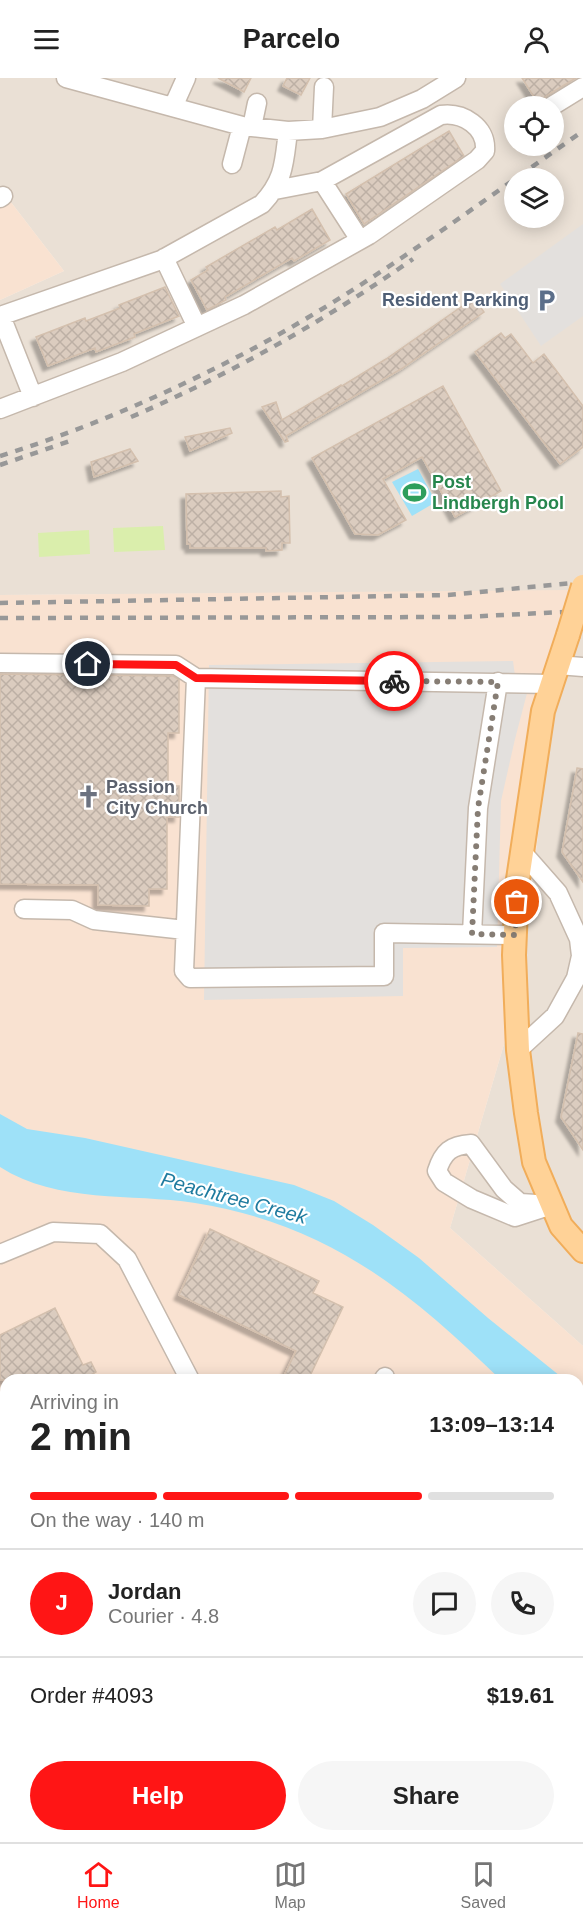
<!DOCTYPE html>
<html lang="en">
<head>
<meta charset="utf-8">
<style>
	body { margin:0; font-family:Arial,sans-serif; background:#f6f6f6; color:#222; height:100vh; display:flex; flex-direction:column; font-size:22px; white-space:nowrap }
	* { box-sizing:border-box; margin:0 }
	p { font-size:20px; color:#767676 }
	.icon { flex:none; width:33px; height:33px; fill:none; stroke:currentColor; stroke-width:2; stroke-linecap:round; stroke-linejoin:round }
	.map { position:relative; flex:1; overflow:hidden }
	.side { position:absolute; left:0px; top:1296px; width:584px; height:468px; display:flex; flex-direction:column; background:#fff; border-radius:18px 18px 0 0; box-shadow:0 3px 15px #0003 }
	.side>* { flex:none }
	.buttons { position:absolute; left:504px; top:18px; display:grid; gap:12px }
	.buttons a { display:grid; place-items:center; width:60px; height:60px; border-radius:50%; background:#fff; box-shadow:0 3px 15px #0003; font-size:30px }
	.pin { position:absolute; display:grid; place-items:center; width:51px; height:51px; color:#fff; margin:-26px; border:3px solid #fff; border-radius:50%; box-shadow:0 2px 6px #0007 }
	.courier { position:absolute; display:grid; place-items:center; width:60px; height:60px; margin:-30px; border:4px solid #ff1515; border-radius:50%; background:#fff; color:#222; box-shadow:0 2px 8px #0007 }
	.head em { font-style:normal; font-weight:700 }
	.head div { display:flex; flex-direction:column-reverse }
	.head { display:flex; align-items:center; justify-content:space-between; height:102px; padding:0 30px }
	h1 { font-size:39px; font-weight:700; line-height:45px }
	.bar { display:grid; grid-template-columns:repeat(4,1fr); gap:9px 6px; align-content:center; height:72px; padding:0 30px }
	.bar i { height:8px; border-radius:4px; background:#e0e0e0 }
	.bar .current { background:#ff1515 }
	.bar p { grid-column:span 4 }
	.line { display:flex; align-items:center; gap:15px; padding:0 30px; border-top:2px solid #e0e0e0 }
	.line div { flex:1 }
	.round { display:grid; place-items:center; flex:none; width:63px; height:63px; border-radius:32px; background:#f6f6f6 }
	.action { display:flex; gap:12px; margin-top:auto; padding:12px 30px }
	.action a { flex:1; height:69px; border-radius:36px; background:#ff1515; color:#fff; font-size:24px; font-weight:700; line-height:69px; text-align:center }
	.action a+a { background:#f6f6f6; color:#222 }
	header { display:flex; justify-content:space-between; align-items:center; height:78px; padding:0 30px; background:#fff; font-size:27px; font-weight:700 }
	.dock { display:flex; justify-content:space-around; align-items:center; height:84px; border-top:2px solid #e0e0e0; background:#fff; font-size:16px; color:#767676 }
	.dock a { display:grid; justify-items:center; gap:3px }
	.dock .current { color:#ff1515 }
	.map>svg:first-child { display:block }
</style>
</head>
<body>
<header><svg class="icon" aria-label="menu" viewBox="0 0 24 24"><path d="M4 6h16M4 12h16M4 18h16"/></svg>Parcelo<svg class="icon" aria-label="person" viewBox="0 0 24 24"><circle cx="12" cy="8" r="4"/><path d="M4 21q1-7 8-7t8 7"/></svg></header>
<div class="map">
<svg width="583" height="1764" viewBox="0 0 583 1764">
	<defs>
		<pattern id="building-cross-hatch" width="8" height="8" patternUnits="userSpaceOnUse" patternTransform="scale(1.5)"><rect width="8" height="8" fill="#dbccbf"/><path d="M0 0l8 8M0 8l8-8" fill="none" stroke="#bdb0a5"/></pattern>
		<filter id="shadow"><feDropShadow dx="-5" dy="5" stdDeviation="1.5" flood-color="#0004"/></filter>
	</defs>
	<rect width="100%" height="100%" fill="#f5efe8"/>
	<!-- residential -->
	<path fill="#eae0d5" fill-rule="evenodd" d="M0,0h583v1268l-133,-118 67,-228 52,-409 -569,4v-295l64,-29 -64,-83zM514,28h40v40h-40zM514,100h40v40h-40z"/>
	<!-- commercial -->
	<path fill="#f9e2d1" d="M0,110l64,83 -64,29z
		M583,509l-14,4 -52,409 -67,228 133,118v496h-408l-4,-6h407v-456h-572v135l-6,-12v-908l569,-5z"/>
	<!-- pitch -->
	<path fill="#daeeac" d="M163,448l2,24 -51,2 -1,-24z
		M89,452l1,24 -51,3 -1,-24z"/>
	<!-- parking -->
	<path fill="#e3e0dd" d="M583,146v92l-42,30 -41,-62z
		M513,583l2,15 16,2 -16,61 -14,62 -4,146 -94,1v48l-199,4 5,-335z"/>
	<!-- water -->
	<path fill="#9ee1f8" d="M418,391l18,33 -24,14 -20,-34z
		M0,1036l27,15 58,9 209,47 40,16 39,24 46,33 69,60 77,62h-64c-93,-90 -173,-156 -306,-177 -64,-10 -137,1 -195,-36z"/>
	<!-- building -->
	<path fill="url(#building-cross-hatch)" stroke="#d4c0ae" stroke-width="1.5" filter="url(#shadow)" d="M218,0h33l-7,14z
		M287,0h23l-9,17 -18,-9z
		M522,0h54l-30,18 -7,9z
		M449,53l15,25 -100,68 -18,-30z
		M312,131l18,31 -36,21 -2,-3 -67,39 1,3 -19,10 -16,-30 17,-10 -2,-3 69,-40 2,3z
		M165,209l14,29 -45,18 1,3 -39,15 -1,-4 -47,18 -12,-29 49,-19 1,3 34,-13 -1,-3z
		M474,220l10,14 -83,57 -115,67 2,5 -3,1 -23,-35 14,-5 6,18 59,-35 1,1 44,-27z
		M501,255l4,5 6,-4 22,29 11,-9 39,52v41l-23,17 -85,-112z
		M443,308l58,105 -46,26 -33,-60 -39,22 23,41 -28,15 -23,-1 -43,-76z
		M230,350l2,5 -42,18 -5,-14z
		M130,371l8,12 -44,16 -3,-15z
		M281,413v6l8,-1 1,47h-8v7l-16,1v-3h-76v-4h-3l-1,-50z
		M0,596l173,2 6,4v53h-11v53h11v31h-12v72h-18v17l-51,-1v-20l-98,-1z
		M577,690l6,1v113l-21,-30z
		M578,955l5,1v116l-22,-33z
		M210,1151l109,52 -6,12 30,14 -35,73h-26l14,-29 -117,-56z
		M55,1230l28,57 8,-3 5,10 -7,4 2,4h-91v-45z"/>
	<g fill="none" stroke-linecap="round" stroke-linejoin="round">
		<defs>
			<path id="minor" d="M66,0l176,48 46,5 34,-2 58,-12 42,-18 34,-21
				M552,28l31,-19
				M173,29l13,-29
				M252,49l5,-24
				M322,51l2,-42
				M232,86l10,-38
				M322,103l38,59
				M0,120l3,-2
				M164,180l33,69
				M0,238l161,-56 101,-56c23,-25 22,-42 26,-73
				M1,238l32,81
				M0,331l122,-47 122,-57 125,-70 108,-75 8,-9c2,-24 -22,-39 -44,-36l-119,66 -47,9
				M0,585l176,2 20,13 356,6
				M558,587l25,2
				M196,600l-12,293 6,7 194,-2v-43l131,2
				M24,831l48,1 22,10 91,10
				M472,856l6,-126 20,-126
				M518,972l37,-34 21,-38 5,-22 -2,-17 -21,-46 -36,-41
				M471,1066l33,45 16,14 32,2 -37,12 -43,-18 -28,-17 -7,-11c6,-19 14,-26 34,-27z
				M0,1176l53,-22 47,2 27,25 63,121
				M383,1302l2,-3
				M0,1618l6,11
				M71,1758l3,6
				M536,1758l4,6"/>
			<path id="major" d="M568,557l-25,76 -26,175 -3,69 4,95 8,63 8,49 27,64 22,25
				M578,1484l5,-5
				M578,1512l5,-6
				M250,1764l9,-6
				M285,1764l9,-6"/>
		</defs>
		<!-- minor casing -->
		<use href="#minor" stroke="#c5b8ac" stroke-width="21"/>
		<!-- major casing -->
		<use href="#major" stroke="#f1ad5a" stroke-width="26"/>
		<!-- minor -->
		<use href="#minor" stroke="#fff" stroke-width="18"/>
		<!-- major -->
		<use href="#major" stroke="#ffd297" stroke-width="22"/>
		<!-- rail -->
		<path stroke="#989898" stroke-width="4.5" stroke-dasharray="8 8" stroke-linecap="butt" d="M131,339c100,-43 193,-96 282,-158
			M0,378c90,-28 176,-66 258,-110 114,-62 219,-141 325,-215
			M0,387l70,-24
			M0,525l448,-8 135,-13
			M0,540l463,-1 120,-6
			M0,1492l6,12
			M134,1758l3,6"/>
		<defs>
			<path id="major-bridge" d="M568,557l15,-49"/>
		</defs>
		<!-- major-bridge casing -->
		<use href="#major-bridge" stroke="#f1ad5a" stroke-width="26" stroke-linecap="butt"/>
		<!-- major-bridge -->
		<use href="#major-bridge" stroke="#ffd297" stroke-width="22"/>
	</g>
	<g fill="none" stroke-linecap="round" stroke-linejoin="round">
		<!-- done -->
		<path stroke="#867d74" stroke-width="6" stroke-dasharray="0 10.8" d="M394,603l104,1 -20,126 -6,126 43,1 2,-33"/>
		<!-- route -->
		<path stroke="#ff1515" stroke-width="8" d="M88,586l88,1 20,13 198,3"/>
	</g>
	<!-- icons -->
	<defs>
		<symbol id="parking-bare" viewBox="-9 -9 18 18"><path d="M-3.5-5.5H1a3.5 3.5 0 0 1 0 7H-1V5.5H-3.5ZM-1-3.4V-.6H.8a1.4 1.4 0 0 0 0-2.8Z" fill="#5c6f8a" stroke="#fff" stroke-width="2.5" paint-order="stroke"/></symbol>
		<symbol id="stadium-bare" viewBox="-9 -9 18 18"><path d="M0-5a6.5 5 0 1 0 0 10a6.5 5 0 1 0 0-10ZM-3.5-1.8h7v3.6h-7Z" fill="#2e9e5b" stroke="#fff" stroke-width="2.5" paint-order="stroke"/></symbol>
		<symbol id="church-bare" viewBox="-9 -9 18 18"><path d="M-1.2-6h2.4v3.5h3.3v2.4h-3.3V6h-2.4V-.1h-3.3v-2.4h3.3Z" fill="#6b7280" stroke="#fff" stroke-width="2.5" paint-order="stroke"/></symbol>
	</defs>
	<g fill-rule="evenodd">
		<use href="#parking-bare" x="530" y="206" width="33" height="33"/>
		<use href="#stadium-bare" x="398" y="398" width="33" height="33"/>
		<use href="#church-bare" x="72" y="702" width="33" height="33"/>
	</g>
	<g text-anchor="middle" stroke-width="4.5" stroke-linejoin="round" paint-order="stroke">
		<!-- service labels -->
		<g font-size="18" font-weight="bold" fill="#4e5e75" stroke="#fff" text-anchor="end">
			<text x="529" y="228">Resident Parking</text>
		</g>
		<!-- leisure labels -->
		<g font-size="18" font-weight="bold" fill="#27864d" stroke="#fff" text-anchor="start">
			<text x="432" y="410">Post<tspan x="432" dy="21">Lindbergh Pool</tspan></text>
		</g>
		<!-- worship labels -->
		<g font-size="18" font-weight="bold" fill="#5b616d" stroke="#fff" text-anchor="start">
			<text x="106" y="715">Passion<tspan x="106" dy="21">City Church</tspan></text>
		</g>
		<!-- water labels -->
		<g font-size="20" font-style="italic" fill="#1f7b9f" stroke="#fff">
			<text transform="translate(234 1120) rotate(15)" y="7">Peachtree Creek</text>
		</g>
	</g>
</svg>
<div class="buttons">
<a><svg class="icon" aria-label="locate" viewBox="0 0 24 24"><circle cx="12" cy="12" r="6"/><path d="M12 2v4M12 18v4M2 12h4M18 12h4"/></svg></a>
<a><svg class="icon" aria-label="layers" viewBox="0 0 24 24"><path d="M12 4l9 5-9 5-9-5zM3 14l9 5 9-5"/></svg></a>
</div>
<div class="pin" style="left:517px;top:824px;background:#ea580c"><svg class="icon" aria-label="bag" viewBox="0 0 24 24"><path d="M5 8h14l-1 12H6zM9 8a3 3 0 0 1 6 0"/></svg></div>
<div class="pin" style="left:88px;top:586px;background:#1f2937"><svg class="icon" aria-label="home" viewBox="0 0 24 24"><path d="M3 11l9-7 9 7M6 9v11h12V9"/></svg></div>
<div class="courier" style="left:394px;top:603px"><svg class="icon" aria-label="bike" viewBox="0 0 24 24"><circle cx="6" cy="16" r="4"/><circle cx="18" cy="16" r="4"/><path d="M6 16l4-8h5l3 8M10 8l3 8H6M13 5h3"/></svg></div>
<section class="side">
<div class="head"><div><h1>2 min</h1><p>Arriving in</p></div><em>13:09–13:14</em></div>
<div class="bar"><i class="current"></i><i class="current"></i><i class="current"></i><i></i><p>On the way · 140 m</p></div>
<div class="line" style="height:108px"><b class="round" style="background:#ff1515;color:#fff">J</b><div><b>Jordan</b><p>Courier · 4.8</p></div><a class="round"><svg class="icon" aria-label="chat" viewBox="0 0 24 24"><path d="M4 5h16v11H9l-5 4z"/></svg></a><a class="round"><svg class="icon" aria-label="phone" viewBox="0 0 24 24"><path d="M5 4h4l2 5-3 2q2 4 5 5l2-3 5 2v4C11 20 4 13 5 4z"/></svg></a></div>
<div class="line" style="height:78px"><div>Order #4093</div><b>$19.61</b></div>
<div class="action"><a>Help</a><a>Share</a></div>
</section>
</div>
<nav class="dock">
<a class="current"><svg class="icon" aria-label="home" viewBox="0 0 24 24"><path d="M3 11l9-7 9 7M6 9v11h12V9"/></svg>Home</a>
<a><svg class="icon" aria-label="map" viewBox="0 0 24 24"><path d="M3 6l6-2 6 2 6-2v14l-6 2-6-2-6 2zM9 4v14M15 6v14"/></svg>Map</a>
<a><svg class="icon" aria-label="saved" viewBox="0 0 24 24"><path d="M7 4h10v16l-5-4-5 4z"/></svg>Saved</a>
</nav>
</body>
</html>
